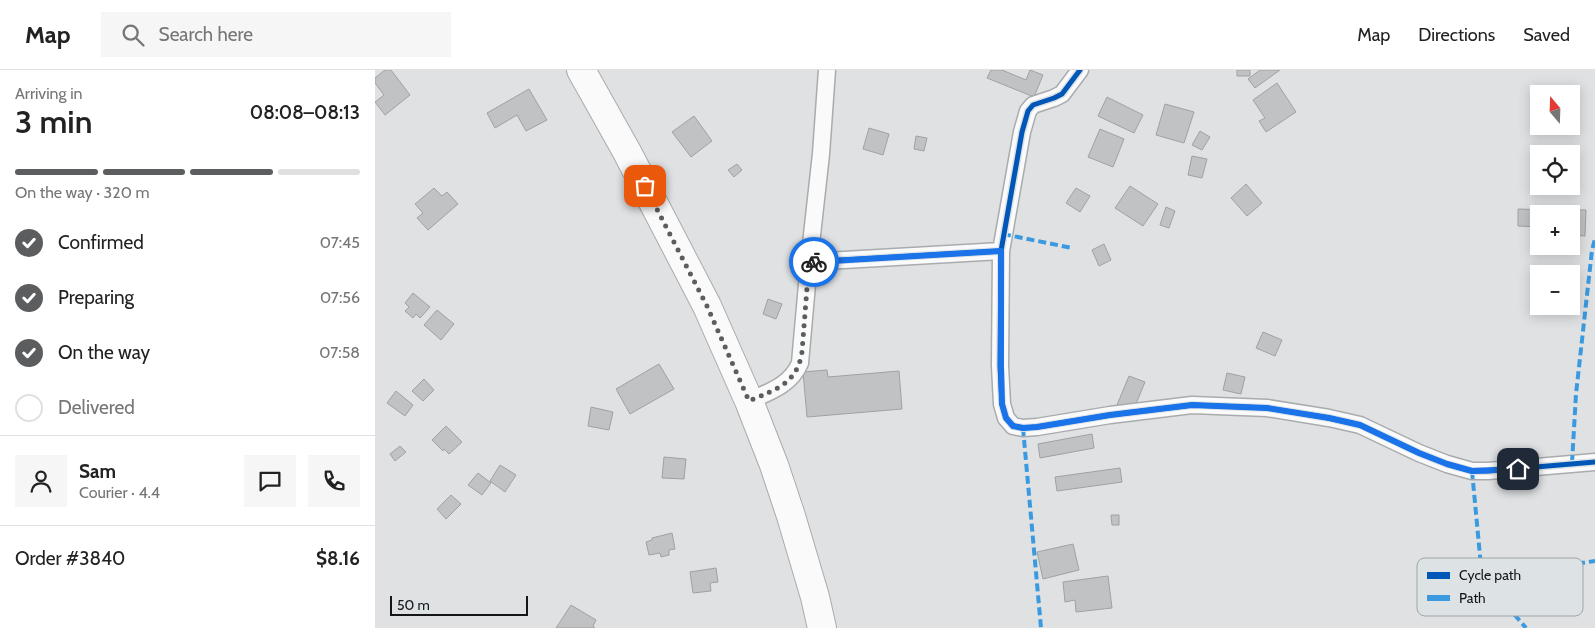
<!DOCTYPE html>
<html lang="en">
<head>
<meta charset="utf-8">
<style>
	body { margin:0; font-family:Cabin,sans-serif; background:#f6f6f6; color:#222; height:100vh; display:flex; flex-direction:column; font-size:19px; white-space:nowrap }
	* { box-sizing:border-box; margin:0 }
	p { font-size:16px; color:#767676 }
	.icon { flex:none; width:28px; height:28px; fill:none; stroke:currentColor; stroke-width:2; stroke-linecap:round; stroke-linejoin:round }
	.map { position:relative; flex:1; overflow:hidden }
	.details { display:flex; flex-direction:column; background:#fff; width:375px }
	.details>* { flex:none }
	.needle { width:32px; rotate:341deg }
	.buttons { position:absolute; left:1155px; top:15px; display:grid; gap:10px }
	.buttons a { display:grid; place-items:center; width:50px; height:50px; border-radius:0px; background:#fff; box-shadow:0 2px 12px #0003; font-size:25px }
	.scale { position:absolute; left:15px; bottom:12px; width:138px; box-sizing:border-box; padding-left:5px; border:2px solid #141617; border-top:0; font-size:14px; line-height:18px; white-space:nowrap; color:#141617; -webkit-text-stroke:4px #dde2e5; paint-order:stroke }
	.pin { position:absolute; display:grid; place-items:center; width:42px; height:42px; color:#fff; margin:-21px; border-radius:10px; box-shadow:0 2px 8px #0006 }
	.courier { position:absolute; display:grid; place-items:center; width:50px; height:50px; margin:-25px; border:4px solid #1a73e8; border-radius:50%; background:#fff; color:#222; box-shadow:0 1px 6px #0007 }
	.head em { font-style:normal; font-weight:600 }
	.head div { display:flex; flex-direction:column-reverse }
	.head { display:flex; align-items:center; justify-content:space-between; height:85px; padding:0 15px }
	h1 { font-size:32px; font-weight:600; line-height:38px }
	.bar { display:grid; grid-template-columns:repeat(4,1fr); gap:8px 5px; align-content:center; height:60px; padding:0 15px }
	.bar i { height:6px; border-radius:4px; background:#e0e0e0 }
	.bar .on { background:#5b5d5e }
	.bar p { grid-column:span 4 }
	.line { display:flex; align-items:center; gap:12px; padding:0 15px; border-top:1px solid #e0e0e0 }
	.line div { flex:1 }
	.round { display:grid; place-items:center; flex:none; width:52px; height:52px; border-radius:0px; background:#f6f6f6 }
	ol { padding:0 15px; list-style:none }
	li { display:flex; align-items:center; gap:15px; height:55px }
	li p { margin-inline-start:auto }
	li .icon { padding:5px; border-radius:50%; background:#5b5d5e; color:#fff; stroke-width:4 }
	li:last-child { color:#767676 }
	li i { width:28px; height:28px; border:2px solid #e0e0e0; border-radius:50% }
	header { display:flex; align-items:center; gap:30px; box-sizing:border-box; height:70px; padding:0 25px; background:#fff; border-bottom:1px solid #e0e0e0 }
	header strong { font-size:24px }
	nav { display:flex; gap:28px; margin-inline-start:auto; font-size:18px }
	.search { width:350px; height:45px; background:#f6f6f6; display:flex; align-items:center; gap:12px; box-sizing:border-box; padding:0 18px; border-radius:0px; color:#767676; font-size:19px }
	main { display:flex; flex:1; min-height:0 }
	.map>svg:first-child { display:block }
</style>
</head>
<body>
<header>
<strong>Map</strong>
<div class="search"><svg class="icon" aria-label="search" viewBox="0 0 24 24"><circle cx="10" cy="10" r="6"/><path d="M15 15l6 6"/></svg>Search here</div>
<nav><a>Map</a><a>Directions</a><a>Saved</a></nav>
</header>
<main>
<section class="details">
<div class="head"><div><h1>3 min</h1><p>Arriving in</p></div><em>08:08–08:13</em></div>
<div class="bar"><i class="on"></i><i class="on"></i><i class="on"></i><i></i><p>On the way · 320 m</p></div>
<ol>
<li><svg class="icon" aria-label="check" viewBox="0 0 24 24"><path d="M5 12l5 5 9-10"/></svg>Confirmed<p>07:45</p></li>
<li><svg class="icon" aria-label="check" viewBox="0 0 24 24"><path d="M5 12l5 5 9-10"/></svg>Preparing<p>07:56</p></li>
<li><svg class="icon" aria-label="check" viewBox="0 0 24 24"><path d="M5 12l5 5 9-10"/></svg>On the way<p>07:58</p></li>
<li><i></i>Delivered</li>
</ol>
<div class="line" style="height:90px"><a class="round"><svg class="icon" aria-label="person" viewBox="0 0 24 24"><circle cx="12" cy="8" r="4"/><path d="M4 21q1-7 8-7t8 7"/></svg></a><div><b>Sam</b><p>Courier · 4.4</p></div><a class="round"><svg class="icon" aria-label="chat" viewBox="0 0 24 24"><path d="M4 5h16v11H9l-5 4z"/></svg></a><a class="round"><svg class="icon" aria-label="phone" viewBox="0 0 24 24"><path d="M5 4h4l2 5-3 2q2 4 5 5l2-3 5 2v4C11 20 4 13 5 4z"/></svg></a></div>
<div class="line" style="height:65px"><div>Order #3840</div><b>$8.16</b></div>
</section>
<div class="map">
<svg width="1220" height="558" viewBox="0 0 1220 558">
	<rect width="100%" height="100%" fill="#dfe1e3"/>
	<!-- building -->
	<path fill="#c0c2c4" stroke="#9fa1a3" d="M10,0h6l19,25 -25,20 -10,-13 9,-7 -9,-12v-5z
		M616,0h11l24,10 4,-10 13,5 -9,22 -47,-19z
		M862,0h13v6h-13z
		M885,0h20l-25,18 -7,-9z
		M902,13l19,29 -30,20 -7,-11 6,-3 -12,-18z
		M154,19l18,31 -21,11 -9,-16 -22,13 -8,-15z
		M732,27l36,18 -9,18 -36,-17z
		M790,34l29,8 -10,31 -28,-8z
		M319,46l18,25 -21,16 -19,-25z
		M494,58l20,6 -6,21 -20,-6z
		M725,59l24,10 -11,28 -25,-10z
		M825,61l10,6 -8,13 -10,-5z
		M541,66l11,2 -3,13 -10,-2z
		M817,86l15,3 -5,19 -14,-3z
		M362,94l5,6 -8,7 -6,-7z
		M871,114l16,19 -15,13 -16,-18z
		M755,116l28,18 -15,22 -28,-18z
		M59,118l8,8 5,-4 11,12 -30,26 -11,-12 6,-5 -8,-9z
		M701,118l14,8 -10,16 -14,-9z
		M791,137l9,4 -6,17 -9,-3z
		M1143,139l31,1v4h-10v13l-21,-1z
		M1197,140h14l-1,26 -14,-1z
		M729,174l7,16 -12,6 -7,-16z
		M38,223l17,14 -10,11 -4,-4 -3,4 -8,-7 4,-4 -4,-4z
		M393,229l14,5 -6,15 -13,-5z
		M62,240l17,14 -13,16 -17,-15z
		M888,262l19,8 -7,16 -19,-8z
		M284,294l15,25 -44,25 -14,-25z
		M452,300l1,7 71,-6 3,38 -95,8 -4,-45z
		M852,303l18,4 -4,17 -18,-4z
		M754,306l16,6 -12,29 -16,-6z
		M49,309l10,11 -11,11 -11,-10z
		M21,321l17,14 -8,11 -18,-13z
		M216,337l22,5 -4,18 -21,-4z
		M71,356l16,16 -13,12 -5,-5 -1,2 -11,-11z
		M717,364l2,14 -54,10 -2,-14z
		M25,376l6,6 -11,9 -5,-7z
		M289,387l22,2 -2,20 -22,-1z
		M125,395l16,10 -11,17 -15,-11z
		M745,398l2,14 -65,9 -2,-14z
		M103,403l13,10 -9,12 -14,-10z
		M76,425l10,9 -15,15 -9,-10z
		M736,445h8v10h-7z
		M297,463l3,16 -6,1v5l-8,2 -1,-4 -11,2 -3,-13 6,-2v-2z
		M698,474l6,26 -36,9 -6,-27z
		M341,498l2,14 -8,1 1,8 -18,2 -3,-21z
		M733,506l4,32 -36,4 -1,-12 -10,2 -2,-20z
		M196,535l25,15 -3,6 2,2h-39z"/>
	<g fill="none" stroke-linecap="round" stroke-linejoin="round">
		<defs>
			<path id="street" d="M626,181l21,-119 6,-21 5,-6 21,-7 8,-4 18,-24
				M434,192l192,-11 -1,115 2,38 4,14 7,8 10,2 14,-1 73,-12 82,-10 75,3 62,10 31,7 59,28 28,11 25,7h16l107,-9
				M374,331c20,-9 42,-16 51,-38l9,-101 12,-108 6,-84"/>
			<path id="highway" d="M206,0l46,82 80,154 42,95 25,64 17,51 24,81 7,31"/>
		</defs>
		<!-- street casing -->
		<use href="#street" stroke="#a9abac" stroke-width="19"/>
		<!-- highway casing -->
		<use href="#highway" stroke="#a9abac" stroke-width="30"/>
		<!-- street -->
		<use href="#street" stroke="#fafafb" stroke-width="16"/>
		<!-- highway -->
		<use href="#highway" stroke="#fafafb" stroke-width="28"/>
		<!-- quiet -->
		<path stroke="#3b9adf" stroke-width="4" stroke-dasharray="8 4" stroke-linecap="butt" d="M628,164l69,14
			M648,358l18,200
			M1197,393l4,-69 16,-144 3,-11
			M1097,401l10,106 44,51
			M1107,507l113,-16"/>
		<defs>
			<path id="cycleway" d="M626,181l21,-119 6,-21 5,-6 21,-7 8,-4 18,-24
				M434,192l192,-11 -1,115 2,38 4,14 7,8 10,2 14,-1 73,-12 82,-10 75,3 62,10 31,7 59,28 28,11 25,7h16l107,-9"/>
		</defs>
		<!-- cycleway casing -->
		<use href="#cycleway" stroke="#dde2e5" stroke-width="8"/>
		<!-- cycleway -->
		<use href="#cycleway" stroke="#0057b8" stroke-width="5"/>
	</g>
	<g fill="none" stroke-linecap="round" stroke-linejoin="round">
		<!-- done -->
		<path stroke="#5b5d5e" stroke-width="5" stroke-dasharray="0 9" d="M270,116l62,120 42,95c27,-12 48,-17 53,-49l7,-90h5"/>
		<!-- route -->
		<path stroke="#1a73e8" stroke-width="6" d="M439,192l187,-11v115l1,38 4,14 7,8 10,2 14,-1 73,-12 82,-10 75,3 62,10 31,7 59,28 28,11 25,7 46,-2"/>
	</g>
	<!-- legend -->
	<rect x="1042" y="488" width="166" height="58" rx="8" fill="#dde2e5" stroke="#a1a5a7" stroke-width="1"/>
	<rect x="1052" y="502" width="23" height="7" fill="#0057b8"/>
	<rect x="1052" y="525" width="23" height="6" fill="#3b9adf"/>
	<g font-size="14" fill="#141617">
		<text x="1084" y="510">Cycle path</text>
		<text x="1084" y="533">Path</text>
	</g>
</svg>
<div class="buttons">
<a><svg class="needle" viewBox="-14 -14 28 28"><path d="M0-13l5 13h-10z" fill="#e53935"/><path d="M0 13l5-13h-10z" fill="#767676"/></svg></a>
<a><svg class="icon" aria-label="locate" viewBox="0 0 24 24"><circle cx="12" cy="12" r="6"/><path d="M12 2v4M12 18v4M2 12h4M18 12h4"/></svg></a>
<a>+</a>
<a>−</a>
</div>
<div class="scale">50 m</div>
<div class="pin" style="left:270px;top:116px;background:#ea580c"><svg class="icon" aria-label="bag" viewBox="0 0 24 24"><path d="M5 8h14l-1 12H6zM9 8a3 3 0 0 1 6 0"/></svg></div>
<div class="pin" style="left:1143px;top:399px;background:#1f2937"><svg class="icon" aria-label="home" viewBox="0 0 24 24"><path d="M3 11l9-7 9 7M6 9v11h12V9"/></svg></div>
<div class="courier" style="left:439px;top:192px"><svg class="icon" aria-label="bike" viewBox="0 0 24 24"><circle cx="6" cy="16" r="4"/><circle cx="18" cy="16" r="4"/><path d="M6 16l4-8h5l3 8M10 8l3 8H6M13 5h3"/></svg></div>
</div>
</main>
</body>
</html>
